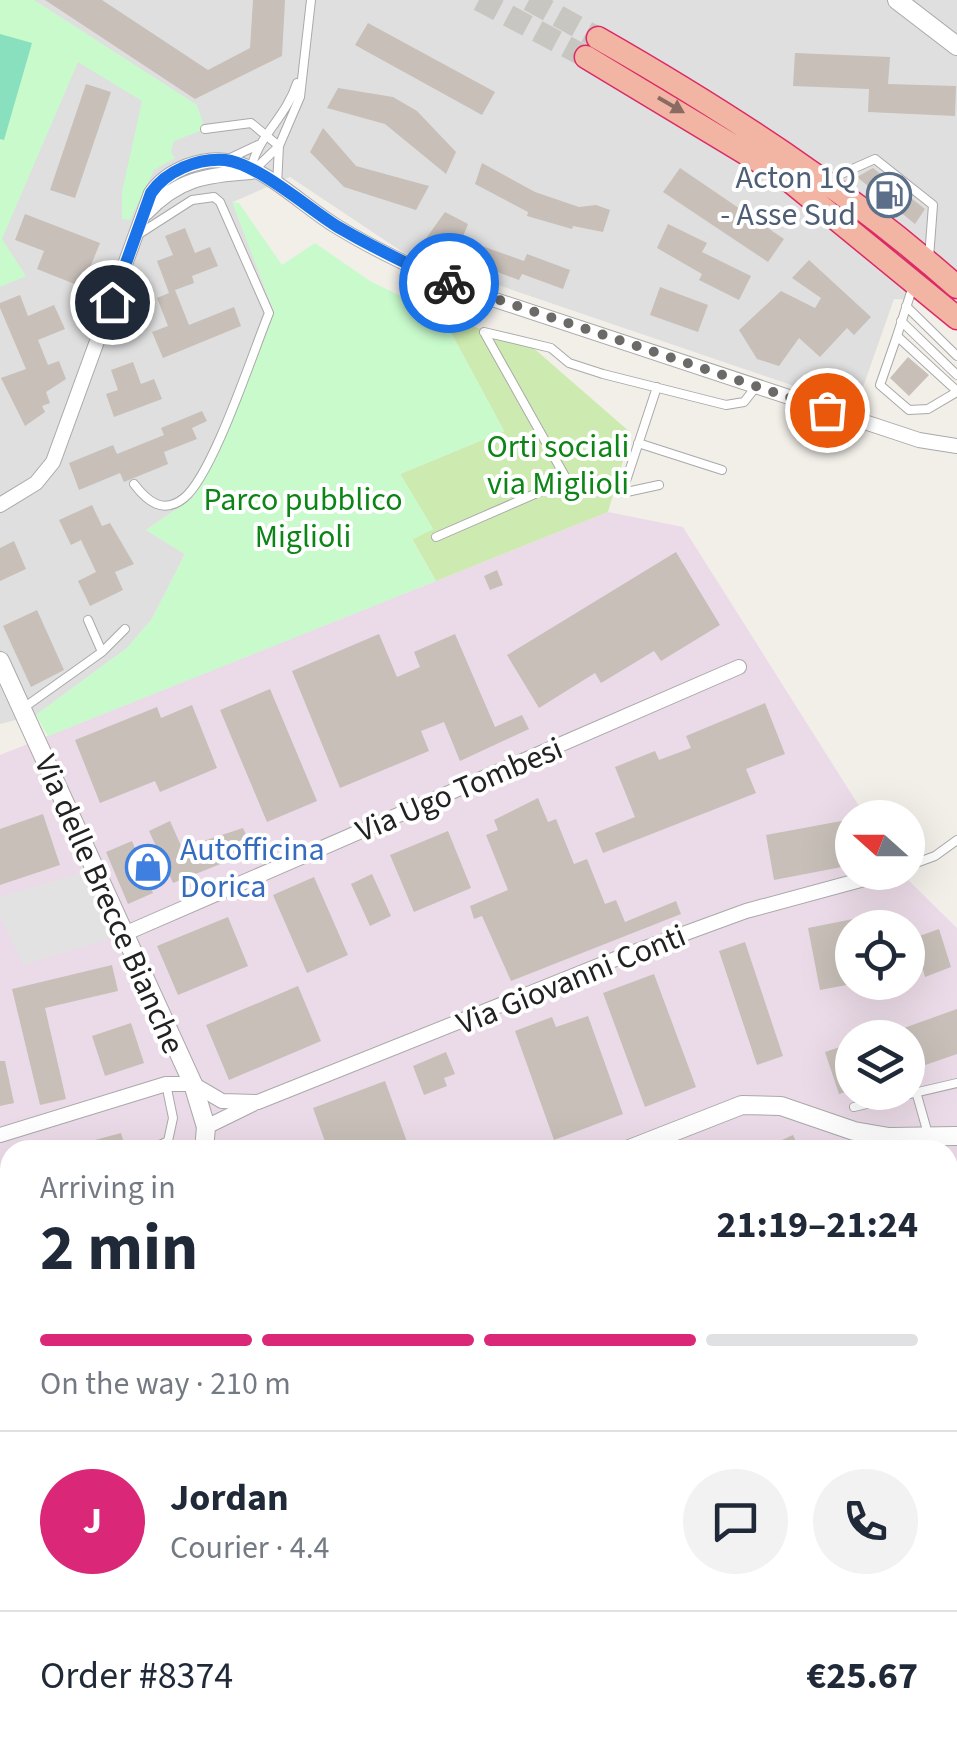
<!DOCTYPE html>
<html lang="en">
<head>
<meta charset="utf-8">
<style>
	body { margin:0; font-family:"Source Sans 3",sans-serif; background:#f2f2f3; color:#1f2937; height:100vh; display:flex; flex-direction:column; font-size:38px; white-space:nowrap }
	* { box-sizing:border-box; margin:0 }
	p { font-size:32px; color:#747a83 }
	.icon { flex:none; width:55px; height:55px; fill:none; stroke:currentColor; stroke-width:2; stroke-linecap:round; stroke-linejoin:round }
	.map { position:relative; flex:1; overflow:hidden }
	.panel { position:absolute; left:0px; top:1140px; width:958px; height:620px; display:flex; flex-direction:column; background:#fff; border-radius:30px 30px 0 0; box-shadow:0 10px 40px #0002 }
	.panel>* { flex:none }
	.needle { width:65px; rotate:291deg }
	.buttons { position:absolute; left:835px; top:800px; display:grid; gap:20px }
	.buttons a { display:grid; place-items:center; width:90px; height:90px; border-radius:50%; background:#fff; box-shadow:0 10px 40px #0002; font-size:50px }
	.pin { position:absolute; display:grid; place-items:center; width:85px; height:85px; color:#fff; margin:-42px; border:5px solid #fff; border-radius:50%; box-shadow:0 2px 10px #0007 }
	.courier { position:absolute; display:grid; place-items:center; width:100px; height:100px; margin:-50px; border:8px solid #1a73e8; border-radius:50%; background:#fff; color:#222; box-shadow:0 2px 12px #0007 }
	.head em { font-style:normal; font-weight:700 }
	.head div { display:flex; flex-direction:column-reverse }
	.head { display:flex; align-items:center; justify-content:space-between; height:170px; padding:0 40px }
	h1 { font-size:65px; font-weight:700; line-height:75px }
	.bar { display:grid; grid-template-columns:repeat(4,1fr); gap:15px 10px; align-content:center; height:120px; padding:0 40px }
	.bar i { height:12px; border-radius:8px; background:#e0e1e3 }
	.bar .active { background:#db2777 }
	.bar p { grid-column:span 4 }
	.line { display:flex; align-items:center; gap:25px; padding:0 40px; border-top:2px solid #e0e1e3 }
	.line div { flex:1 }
	.round { display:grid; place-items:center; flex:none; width:105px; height:105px; border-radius:52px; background:#f2f2f3 }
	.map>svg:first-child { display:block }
</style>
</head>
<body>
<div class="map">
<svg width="957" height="1760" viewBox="0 0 957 1760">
	<rect width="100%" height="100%" fill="#f2efe9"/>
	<!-- residential -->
	<path fill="#e0dfdf" d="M0,0h957v286l-38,14 -25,-1 -38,108 -452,-154 -114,-76 -57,25 41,110 -81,186 -47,32 39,24 -33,65 -25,29 -91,67 -36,9z"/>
	<!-- industrial -->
	<path fill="#ebdbe8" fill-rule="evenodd" d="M608,512l75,15 183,290 -14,1v54l49,1 56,55v534l-9,3v-315h-938v600h169l-26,10h-153v-1005zM852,928h56v54h-56zM852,1038h56v54h-56z
		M957,1547v213h-206l10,-10h187v-200z
		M421,1750h248l16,10h-291z"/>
	<!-- grass -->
	<path fill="#cdebb0" d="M442,316l88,29 101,88 -23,79 -172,69 -24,-42 21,-10 -33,-55 104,-43z"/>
	<!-- park -->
	<path fill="#c8facc" d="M0,0h34l163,105 8,24 -31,12 -3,11 4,6 -21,12 -24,50 -8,-1v-27l20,-91 -64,-39 -76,177 24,37 -26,11z
		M232,202l7,1 43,62 33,-22 55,38 72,35 62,115 -104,43 33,55 -21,11 24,41 -388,155 -12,-21 91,-67 25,-29 33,-65 -39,-24 47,-32 81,-186z"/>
	<!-- pitch -->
	<path fill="#88e0be" d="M0,34l32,9 -28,97 -4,-1z"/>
	<!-- parking -->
	<path fill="#e2e2e2" d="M95,869l29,65 -101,31 -23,-49v-19z
		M957,1552v62l-9,3v-61z"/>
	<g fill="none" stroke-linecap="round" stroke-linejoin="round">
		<!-- stream -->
		<path stroke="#aad3df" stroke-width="4" d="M948,1511l9,-4"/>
	</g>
	<!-- building -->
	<path fill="#c7bfb8" d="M45,0h57l106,70 42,-22 3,-48h32l-3,56 -87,43z
		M368,23l127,69 -13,23 -127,-70z
		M795,53l95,4 -2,27 68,2 -1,30 -87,-4 1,-23 -76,-3z
		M86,84l25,8 -36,106 -25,-8z
		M338,88l55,9 24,14 39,41 -10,22 -61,-50 -58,-16z
		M323,128l33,38 73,20 -13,24 -72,-23 -34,-35z
		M482,163l53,29 44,15 17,-2 14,5 -7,22 -30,-6 -1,3 -45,-13 1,-4 -53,-28z
		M680,168l104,71 -16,23 -105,-70z
		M873,168l52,41 -10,15 -58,-47z
		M445,212l23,12 -6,15 62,22 3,-7 43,16 -7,19 -41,-15 -3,6 -97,-36z
		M25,214l75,29 -18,44 -45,-18 7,-18 -29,-11z
		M668,224l39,19 -5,9 49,24 -12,24 -40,-20 3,-6 -45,-26z
		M185,228l10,25 15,-6 8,19 -26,10 2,7 -19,7 14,35 45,-18 7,19 -78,32 -11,-26 16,-6 -11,-28 12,-5 -12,-32 16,-6 -8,-19z
		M809,260l62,57 -17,18 -7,-7 -27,29 -21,-19 -20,28 -22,-7 -18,-29 42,-39 34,17 6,-10 -29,-20z
		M660,287l48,18 -10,27 -48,-17z
		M20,295l8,21 26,-11 11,24 -27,11 10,25 11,-4 7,18 -20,13 4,11 -8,3 3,6 -20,14 -24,-48 25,-9 -26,-61v-5z
		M908,357l21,18 -20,21 -19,-18z
		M133,362l8,22 13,-5 8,20 -48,18 -8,-23 12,-4 -7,-20z
		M202,411l5,10 -15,7 5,11 -33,13 4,12 -44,18 -4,-9 -41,17 -10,-27 44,-18 4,9 47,-19 -3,-7z
		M92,505l10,21 8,-3 24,41 -19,8 8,18 -33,16 -12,-25 18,-9 -15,-32 -10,5 -12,-25z
		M14,541l12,28 -26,12v-33z
		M676,552l44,73 -59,36 -7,-10 -53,32 -6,-10 -56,35 -32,-53z
		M497,570l6,15 -13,5 -6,-14z
		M37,610l27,60 -33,17 -28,-61z
		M379,634l18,43 23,-10 -6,-15 41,-18 40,93 27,-12 7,14 -69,32 -16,-39 -23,9 8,20 -89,37 -48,-117z
		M270,689l47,112 -50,21 -47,-112z
		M765,703l20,51 -39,15 10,24 -153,60 -8,-20 40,-16 -20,-50 40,-16 4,9 32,-12 -5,-12z
		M192,705l25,63 -57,24 -5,-11 -55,22 -25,-63 82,-33 4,11z
		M538,798l10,24 8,-3 18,45 13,-5 18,45 11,-4 9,22 51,-21 5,13 -170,67 -29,-65 -8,3 -4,-13 38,-16 -22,-55 12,-5 -4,-10z
		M43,814l17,51 -60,20v-56z
		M852,819v46l-78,15 -8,-45z
		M170,821l12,27 61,-20 10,23 -80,32 -24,-52z
		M448,831l23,57 -57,24 -24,-57z
		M132,841l21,52 -25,11 -22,-52z
		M372,874l19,42 -21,10 -19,-42z
		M314,877l34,78 -41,18 -34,-78z
		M883,913l3,15h-34v56l-32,6 -12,-62z
		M228,917l20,49 -70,29 -21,-49z
		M939,929l12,38 -26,10 -11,-39z
		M745,942l38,114 -26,9 -38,-114z
		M112,965l6,26 -73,17 21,91 -26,6 -28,-116z
		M654,974l42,113 -51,20 -42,-114z
		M298,986l23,55 -92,39 -23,-55z
		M957,1009v45l-49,17v-33h-32z
		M588,1016l35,98 -69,26 -39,-109 37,-14 4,10z
		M131,1023l13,40 -39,13 -13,-40z
		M852,1043v47l-13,4 -14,-42z
		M446,1052l9,22 -11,4 3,8 -23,9 -11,-29z
		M0,1061h5l9,42 -14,3z
		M385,1081l25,69h-82l-15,-42z
		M121,1133l5,17h-28l-3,-10z
		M793,1135l7,15h-40z"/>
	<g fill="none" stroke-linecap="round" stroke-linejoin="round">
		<!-- trunk-tunnel -->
		<path stroke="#c8c6c1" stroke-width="22" stroke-dasharray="22 11" stroke-linecap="butt" d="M479,0l107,57
			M529,0l69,38"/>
		<defs>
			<path id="service" d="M205,129l46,-6 28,23 -24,23
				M226,160l32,-15
				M251,170c5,-32 35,-52 46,-87
				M830,179l45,-20 58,46 -4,53
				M277,185l2,-39 21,-49 11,-97
				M912,289l-15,47 60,55
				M906,306l51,50
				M901,321l56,54
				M484,332l67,16 18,15 34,11 123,31 18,-3 11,-14
				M897,336l-17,49 29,25 19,-1 27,-16
				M657,387l-35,106 37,-8
				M638,443l84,27
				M134,484c13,17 29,31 50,14 29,-23 69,-146 85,-185l-49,-111 -6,-5 -22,3 -53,34
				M436,537l131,-57 -83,-148
				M102,652l23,-23
				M22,709l80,-57 -14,-32
				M908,866l27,-10 22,-16
				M917,1095l11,39
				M854,1107l103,-24
				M149,1150l19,-9 5,-23 -7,-34
				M948,1572l9,-3
				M948,1594l9,-4
				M685,1750l13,10
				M374,1760l30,-10"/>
			<path id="minor" d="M146,213c32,-34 59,-38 105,-41
				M0,505l36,-22 17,-21 98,-269c16,-23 52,-38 81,-31 37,8 71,44 104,64 39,24 81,43 123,62l460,152 38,6
				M124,934l615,-267
				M206,1127l47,-23
				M0,1135l166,-51h27l29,17 36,1 365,-146 123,-45 144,-39
				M948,1490l9,-4
				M948,1679l9,-3
				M948,1694l9,-1
				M702,1750l4,10
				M742,1760l10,-10"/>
			<path id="tertiary" d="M897,0l60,46
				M0,661l193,423 13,43 -2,23
				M627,1150l115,-45 39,1 73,25 35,6 68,-1
				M0,1387l10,-3"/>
			<path id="primary" d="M948,1536l9,-4
				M324,1760l28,-10"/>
			<path id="trunk" d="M598,38c126,72 250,152 359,249
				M586,57l199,120 172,141"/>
		</defs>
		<!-- service casing -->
		<use href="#service" stroke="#a9a9a9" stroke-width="10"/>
		<!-- minor casing -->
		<use href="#minor" stroke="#a9a9a9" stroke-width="16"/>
		<!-- tertiary casing -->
		<use href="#tertiary" stroke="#a9a9a9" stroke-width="20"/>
		<!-- primary casing -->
		<use href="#primary" stroke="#a06b00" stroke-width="25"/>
		<!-- trunk casing -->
		<use href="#trunk" stroke="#dc2a67" stroke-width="25"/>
		<!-- service -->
		<use href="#service" stroke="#fff" stroke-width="8"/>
		<!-- minor -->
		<use href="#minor" stroke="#fff" stroke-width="14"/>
		<!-- tertiary -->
		<use href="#tertiary" stroke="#fff" stroke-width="18"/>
		<!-- primary -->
		<use href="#primary" stroke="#fcd6a4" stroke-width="22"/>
		<!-- trunk -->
		<use href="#trunk" stroke="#f2b4a3" stroke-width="22"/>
	</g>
	<!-- one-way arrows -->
	<defs><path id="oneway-solid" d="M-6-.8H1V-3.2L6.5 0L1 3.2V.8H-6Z" transform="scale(2.5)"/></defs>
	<use fill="#8a6b62" href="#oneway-solid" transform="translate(671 105) rotate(30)"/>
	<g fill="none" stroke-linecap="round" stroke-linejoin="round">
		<!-- done -->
		<path stroke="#6b6a68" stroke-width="10" stroke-dasharray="0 18" d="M449,283l378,127"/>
		<!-- route -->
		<path stroke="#1a73e8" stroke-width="12" d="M112,302l39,-109c15,-22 46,-35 74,-33 32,3 85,50 113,67 36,21 73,39 111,56"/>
	</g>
	<!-- icons -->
	<defs>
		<symbol id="fuel-ring" viewBox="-11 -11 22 22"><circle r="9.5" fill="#fff" stroke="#5c6f8a" stroke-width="1.5"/><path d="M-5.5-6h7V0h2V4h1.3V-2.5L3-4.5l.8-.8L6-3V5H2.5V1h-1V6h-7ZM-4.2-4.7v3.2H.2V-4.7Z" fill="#5c6f8a"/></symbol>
		<symbol id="shop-ring" viewBox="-11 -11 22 22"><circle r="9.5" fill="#fff" stroke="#3f7fe0" stroke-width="1.5"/><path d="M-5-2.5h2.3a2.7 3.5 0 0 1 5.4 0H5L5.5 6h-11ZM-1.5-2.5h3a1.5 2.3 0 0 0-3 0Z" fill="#3f7fe0"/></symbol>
	</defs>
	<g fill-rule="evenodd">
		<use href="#fuel-ring" x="864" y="170" width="50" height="50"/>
		<use href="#shop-ring" x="123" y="842" width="50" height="50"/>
	</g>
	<g text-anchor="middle" stroke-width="8" stroke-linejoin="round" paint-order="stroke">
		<!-- service labels -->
		<g font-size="32" fill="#4e5e75" stroke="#fff" text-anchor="end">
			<text x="856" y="188">Acton 1Q<tspan x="856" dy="37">- Asse Sud</tspan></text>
		</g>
		<!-- park labels -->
		<g font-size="32" fill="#0c8416" stroke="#fff">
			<text x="558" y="457">Orti sociali<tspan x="558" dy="37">via Miglioli</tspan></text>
			<text x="303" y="510">Parco pubblico<tspan x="303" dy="37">Miglioli</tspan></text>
		</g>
		<!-- street labels -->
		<g font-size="32" fill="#222" stroke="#fff">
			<text transform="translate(459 789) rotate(-23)" y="11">Via Ugo Tombesi</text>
			<text transform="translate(110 904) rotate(66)" y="11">Via delle Brecce Bianche</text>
			<text transform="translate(571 979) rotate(-22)" y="11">Via Giovanni Conti</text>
		</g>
		<!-- shop labels -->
		<g font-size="32" fill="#366cbe" stroke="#fff" text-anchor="start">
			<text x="180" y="860">Autofficina<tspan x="180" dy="37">Dorica</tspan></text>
		</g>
	</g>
</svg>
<div class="buttons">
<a><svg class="needle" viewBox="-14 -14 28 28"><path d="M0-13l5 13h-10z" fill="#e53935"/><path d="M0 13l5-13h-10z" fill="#747a83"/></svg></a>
<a><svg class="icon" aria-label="locate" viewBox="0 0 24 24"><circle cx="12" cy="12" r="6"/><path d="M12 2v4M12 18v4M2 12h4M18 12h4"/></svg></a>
<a><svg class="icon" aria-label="layers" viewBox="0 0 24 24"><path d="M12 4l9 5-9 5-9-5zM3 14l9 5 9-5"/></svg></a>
</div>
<div class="pin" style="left:827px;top:410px;background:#ea580c"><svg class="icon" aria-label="bag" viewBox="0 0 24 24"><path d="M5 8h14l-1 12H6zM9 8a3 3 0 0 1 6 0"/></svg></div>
<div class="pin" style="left:112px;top:302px;background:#1f2937"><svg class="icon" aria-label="home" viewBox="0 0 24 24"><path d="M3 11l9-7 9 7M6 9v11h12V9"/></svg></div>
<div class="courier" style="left:449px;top:283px"><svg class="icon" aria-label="bike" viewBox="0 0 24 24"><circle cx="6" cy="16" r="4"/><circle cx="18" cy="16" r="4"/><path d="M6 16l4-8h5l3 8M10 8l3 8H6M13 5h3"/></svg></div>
<section class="panel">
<div class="head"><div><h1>2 min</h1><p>Arriving in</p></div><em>21:19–21:24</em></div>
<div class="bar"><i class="active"></i><i class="active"></i><i class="active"></i><i></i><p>On the way · 210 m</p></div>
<div class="line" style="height:180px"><b class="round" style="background:#db2777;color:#fff">J</b><div><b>Jordan</b><p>Courier · 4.4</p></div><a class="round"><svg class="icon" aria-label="chat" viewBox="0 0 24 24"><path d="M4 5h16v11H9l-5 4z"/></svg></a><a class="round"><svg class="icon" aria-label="phone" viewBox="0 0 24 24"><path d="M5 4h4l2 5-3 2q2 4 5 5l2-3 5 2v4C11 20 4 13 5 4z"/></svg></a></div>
<div class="line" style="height:130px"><div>Order #8374</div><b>€25.67</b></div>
</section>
</div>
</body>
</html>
